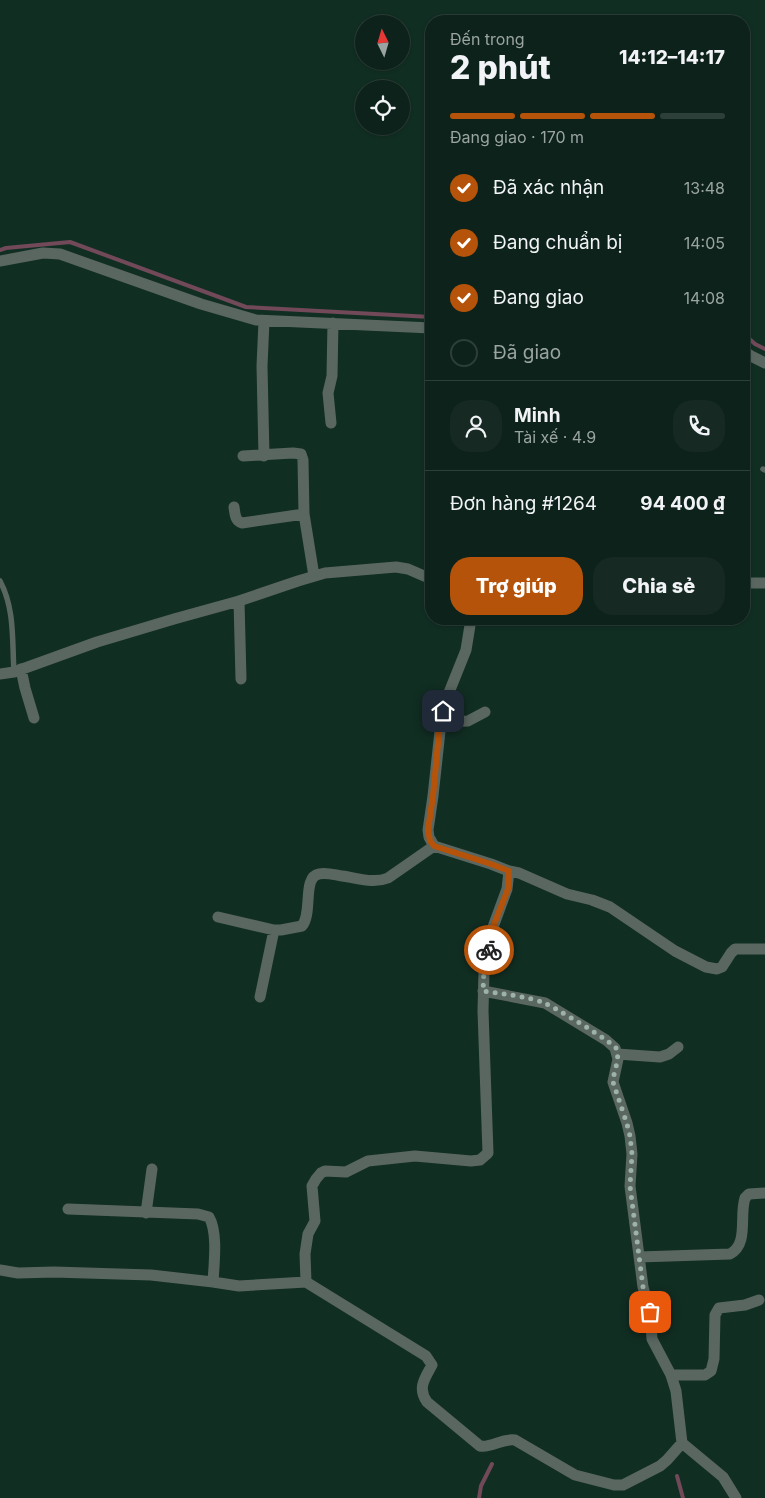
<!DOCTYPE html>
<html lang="vi">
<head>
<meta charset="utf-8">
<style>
	body { margin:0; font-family:Inter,sans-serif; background:#162a23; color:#f1f3f6; height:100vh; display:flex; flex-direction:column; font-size:19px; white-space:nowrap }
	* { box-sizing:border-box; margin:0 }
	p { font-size:16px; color:#9aa4a2 }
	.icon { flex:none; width:28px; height:28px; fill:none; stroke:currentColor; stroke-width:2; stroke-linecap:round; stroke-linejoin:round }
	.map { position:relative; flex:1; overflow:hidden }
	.sheet { position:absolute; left:425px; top:15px; width:325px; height:610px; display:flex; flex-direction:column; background:#0d221a; border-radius:20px; box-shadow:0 1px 4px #0004,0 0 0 1px #2d3f39 }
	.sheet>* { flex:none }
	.needle { width:32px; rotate:355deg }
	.controls { position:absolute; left:355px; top:15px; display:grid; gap:10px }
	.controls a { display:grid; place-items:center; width:55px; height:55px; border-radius:50%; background:#0d221a; box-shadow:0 1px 4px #0004,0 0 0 1px #2d3f39; font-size:25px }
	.pin { position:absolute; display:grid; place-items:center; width:42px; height:42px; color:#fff; margin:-21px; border-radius:10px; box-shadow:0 2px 8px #0006 }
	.courier { position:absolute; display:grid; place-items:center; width:50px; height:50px; margin:-25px; border:4px solid #b45309; border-radius:50%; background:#fff; color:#222; box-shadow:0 1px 6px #0007 }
	.overview em { font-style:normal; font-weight:800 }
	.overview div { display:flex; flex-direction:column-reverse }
	.overview { display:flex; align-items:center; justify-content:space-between; height:85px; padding:0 25px }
	h1 { font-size:32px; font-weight:800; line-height:38px }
	.bar { display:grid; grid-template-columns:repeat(4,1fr); gap:8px 5px; align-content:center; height:60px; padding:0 25px }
	.bar i { height:6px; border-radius:4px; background:#2d3f39 }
	.bar .active { background:#b45309 }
	.bar p { grid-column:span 4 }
	.line { display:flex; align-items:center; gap:12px; padding:0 25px; border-top:1px solid #2d3f39 }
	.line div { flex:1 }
	.round { display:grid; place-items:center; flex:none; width:52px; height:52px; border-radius:20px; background:#162a23 }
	ol { padding:0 25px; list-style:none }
	li { display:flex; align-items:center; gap:15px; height:55px }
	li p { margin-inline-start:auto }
	li .icon { padding:5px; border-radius:50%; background:#b45309; color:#fff; stroke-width:4 }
	li:last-child { color:#9aa4a2 }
	li i { width:28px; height:28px; border:2px solid #2d3f39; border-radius:50% }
	.action { display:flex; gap:10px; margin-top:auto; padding:10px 25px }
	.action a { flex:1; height:58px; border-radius:20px; background:#b45309; color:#fff; font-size:20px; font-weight:800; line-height:58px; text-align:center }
	.action a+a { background:#162a23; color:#f1f3f6 }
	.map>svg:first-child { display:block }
</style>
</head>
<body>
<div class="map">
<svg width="765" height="1498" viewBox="0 0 765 1498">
	<rect width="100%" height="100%" fill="#112e23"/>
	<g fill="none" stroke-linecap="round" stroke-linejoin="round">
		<!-- stream -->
		<path stroke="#714958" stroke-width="4" d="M0,250l6,-2 64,-6 176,65 185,10
			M744,334l11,10 10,5
			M677,1476l6,22
			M479,1498l2,-12 11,-22"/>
		<!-- service -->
		<path stroke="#5a6761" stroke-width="5.5" d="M763,469l2,1
			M0,581c15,28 12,60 14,91"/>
		<!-- minor -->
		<path stroke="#5a6761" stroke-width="11" d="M0,261l43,-8 17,1 141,50 55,16 175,8
			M744,351l7,5 14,7
			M331,423l-3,-30 4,-17 1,-53
			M243,456l50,-3 8,1 2,6 1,54 10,62
			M264,456l-2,-90 2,-45
			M234,507c1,7 1,14 8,16l62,-9
			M744,583h21
			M239,601l2,78
			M21,669l4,19 9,30
			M0,674l14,-2 83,-30 77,-23 65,-18 59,-20 27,-8 71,-6 12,2 23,10
			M441,722l27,-1 17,-9
			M509,871l10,2 48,21 25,6 18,7 65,44 31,16 11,2 5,-2 9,-14 4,-4h30
			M218,917l56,13h7l21,-4c11,-13 0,-49 17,-52 7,-2 16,1 23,2 16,2 31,8 46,2l46,-32
			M483,991l62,12 61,37 9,8 3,11 -5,23 14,41 3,13 2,18 -2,32 13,101 7,25 2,27 19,36 5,16 6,52 41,34 13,21
			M260,997l14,-67
			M617,1054l43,3 9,-3 9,-7
			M68,1209l130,5 11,3c9,15 5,47 4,65
			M146,1213l6,-44
			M639,1257l91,-3c19,-10 9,-38 15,-56l4,-4 16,-1
			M0,1270l18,3 36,-1 97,3 62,7 26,4 67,-4 120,74 6,9c-7,13 -15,23 -5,37l53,44c12,2 22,-8 35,-6l60,35 39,10h9l37,-19 7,-6 15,-17
			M306,1282l-1,-28 3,-20 7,-13 -3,-35 4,-7 5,-6 4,-2 21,1 22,-11 47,-5 56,5 9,-1 8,-7 -5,-142 1,-40 9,-44 14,-38 2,-18 -18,-7 -57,-18 -5,-9 -1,-7 5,-34 8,-74 5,-22 20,-50 5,-31
			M671,1375h34l6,-4 3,-12 1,-44 4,-7 26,-3 14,-5"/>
	</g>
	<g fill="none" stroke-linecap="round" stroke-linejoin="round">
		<!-- done -->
		<path stroke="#9db2a9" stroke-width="5" stroke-dasharray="0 9" d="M489,950l-5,20 -1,21c19,3 44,5 61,12 9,3 68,39 72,45 5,10 -3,24 -3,34l14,42 3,12 2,18 -2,32 13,101 7,25"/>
		<!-- route -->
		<path stroke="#b45309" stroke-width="6" d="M443,711l-3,11 -7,74 -5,34 2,11 4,5 57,18 18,7 -1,18 -15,38 -4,23"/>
	</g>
</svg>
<div class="controls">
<a><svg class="needle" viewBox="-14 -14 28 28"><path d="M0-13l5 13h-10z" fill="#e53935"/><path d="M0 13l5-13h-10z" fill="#9aa4a2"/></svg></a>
<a><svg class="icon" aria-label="locate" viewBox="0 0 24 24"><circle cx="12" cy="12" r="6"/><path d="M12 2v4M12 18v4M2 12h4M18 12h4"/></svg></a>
</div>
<div class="pin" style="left:650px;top:1312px;background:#ea580c"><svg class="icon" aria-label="bag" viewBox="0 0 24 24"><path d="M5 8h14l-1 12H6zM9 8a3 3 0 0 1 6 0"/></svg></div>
<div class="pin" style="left:443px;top:711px;background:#1f2937"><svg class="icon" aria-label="home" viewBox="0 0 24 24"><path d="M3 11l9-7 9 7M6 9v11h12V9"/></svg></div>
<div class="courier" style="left:489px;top:950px"><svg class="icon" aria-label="bike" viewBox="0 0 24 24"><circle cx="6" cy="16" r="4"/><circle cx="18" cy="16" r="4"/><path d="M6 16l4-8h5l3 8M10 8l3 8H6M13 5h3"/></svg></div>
<section class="sheet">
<div class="overview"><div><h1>2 phút</h1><p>Đến trong</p></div><em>14:12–14:17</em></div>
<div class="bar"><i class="active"></i><i class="active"></i><i class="active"></i><i></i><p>Đang giao · 170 m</p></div>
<ol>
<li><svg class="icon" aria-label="check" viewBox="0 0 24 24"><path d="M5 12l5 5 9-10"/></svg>Đã xác nhận<p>13:48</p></li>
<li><svg class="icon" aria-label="check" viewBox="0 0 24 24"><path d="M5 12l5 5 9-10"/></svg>Đang chuẩn bị<p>14:05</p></li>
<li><svg class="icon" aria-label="check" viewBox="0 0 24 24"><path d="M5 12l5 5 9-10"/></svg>Đang giao<p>14:08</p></li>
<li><i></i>Đã giao</li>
</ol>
<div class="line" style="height:90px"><a class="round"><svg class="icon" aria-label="person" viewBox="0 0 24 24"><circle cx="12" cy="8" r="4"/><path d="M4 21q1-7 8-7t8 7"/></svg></a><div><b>Minh</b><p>Tài xế · 4.9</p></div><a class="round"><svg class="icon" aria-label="phone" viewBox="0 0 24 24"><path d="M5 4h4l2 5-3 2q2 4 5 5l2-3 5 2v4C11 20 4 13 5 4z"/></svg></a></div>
<div class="line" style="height:65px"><div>Đơn hàng #1264</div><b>94 400 ₫</b></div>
<div class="action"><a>Trợ giúp</a><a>Chia sẻ</a></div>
</section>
</div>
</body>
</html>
